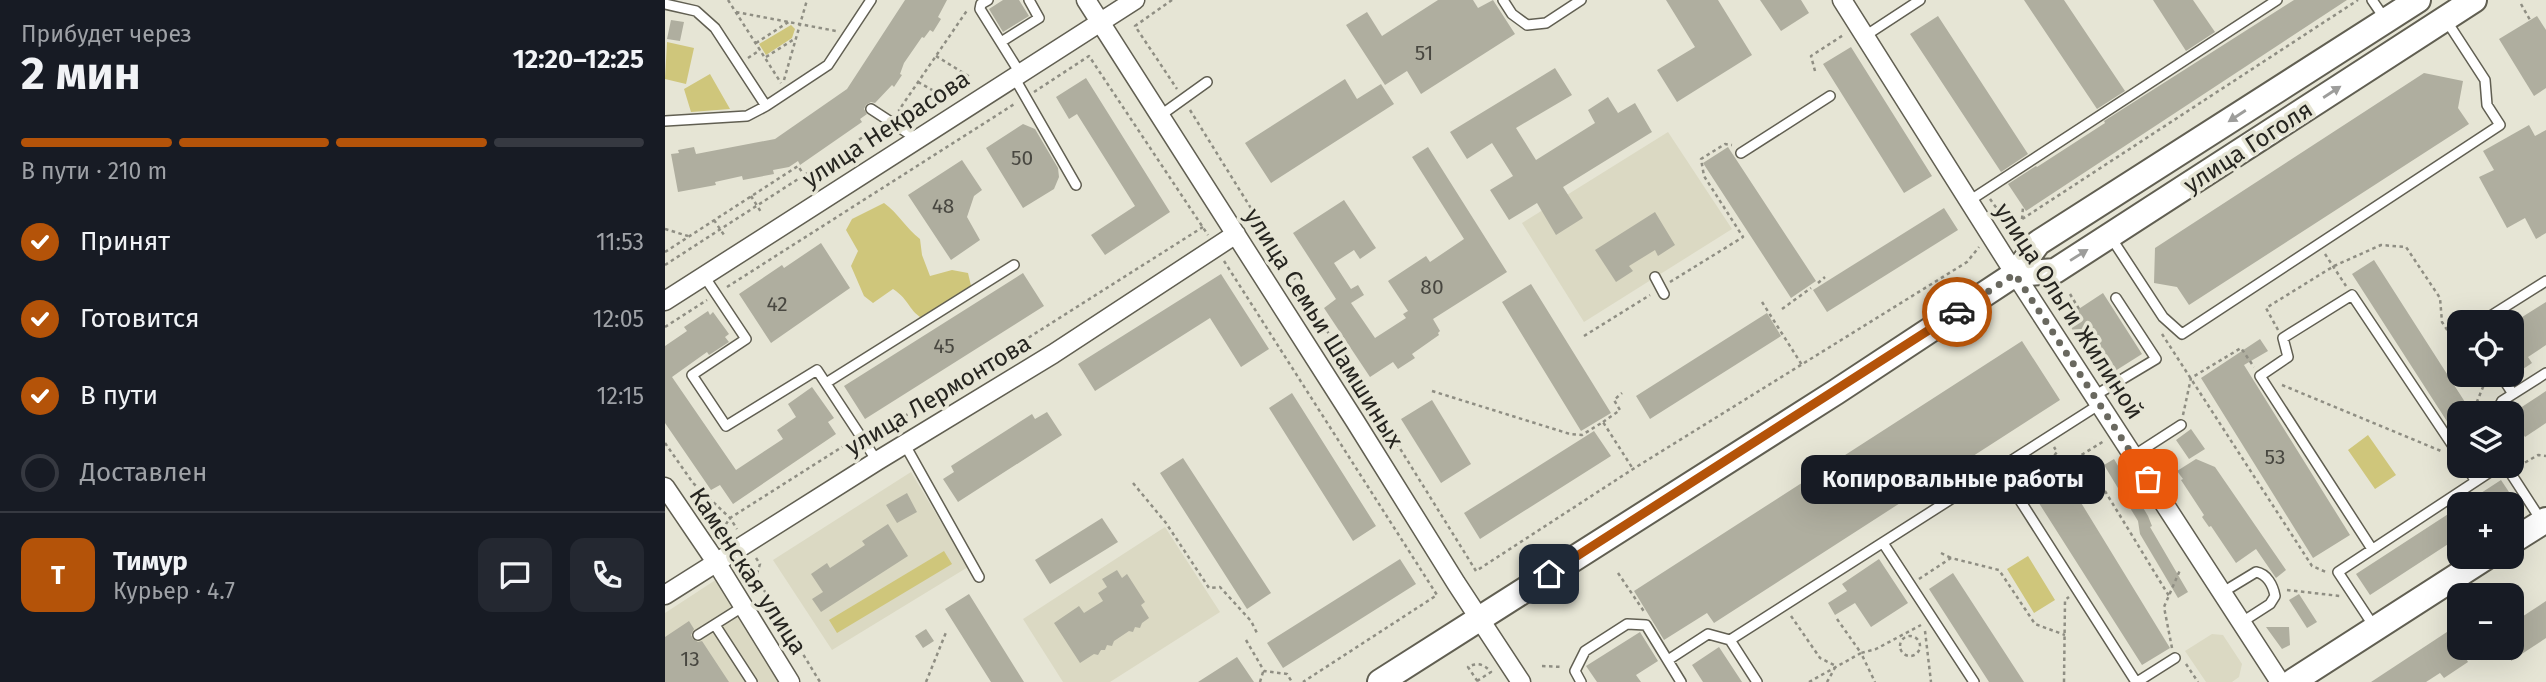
<!DOCTYPE html>
<html lang="ru">
<head>
<meta charset="utf-8">
<style>
	body { margin:0; font-family:"Fira Sans",sans-serif; background:#242831; color:#f1f3f6; height:100vh; display:flex; flex-direction:column; font-size:26px; white-space:nowrap }
	* { box-sizing:border-box; margin:0 }
	p { font-size:23px; color:#9ea1a6 }
	.icon { flex:none; width:38px; height:38px; fill:none; stroke:currentColor; stroke-width:2; stroke-linecap:round; stroke-linejoin:round }
	.map { position:relative; flex:1; overflow:hidden }
	.panel { display:flex; flex-direction:column; background:#171b24; width:665px }
	.panel>* { flex:none }
	.buttons { position:absolute; left:1782px; top:310px; display:grid; gap:14px }
	.buttons a { display:grid; place-items:center; width:77px; height:77px; border-radius:14px; background:#171b24; box-shadow:0 7px 28px #0002; font-size:35px }
	.pin { position:absolute; display:grid; place-items:center; width:60px; height:60px; color:#fff; margin:-30px; border-radius:14px; box-shadow:0 4px 10px #0006 }
	.courier { position:absolute; display:grid; place-items:center; width:70px; height:70px; margin:-35px; border:5px solid #b45309; border-radius:50%; background:#fff; color:#222; box-shadow:0 2px 9px #0007 }
	.bubble { position:absolute; height:49px; border-radius:14px; background:#171b24; box-shadow:0 7px 28px #0002; font-size:23px; font-weight:700; line-height:49px; text-align:center }
	.summary em { font-style:normal; font-weight:700 }
	.summary div { display:flex; flex-direction:column-reverse }
	.summary { display:flex; align-items:center; justify-content:space-between; height:119px; padding:0 21px }
	h1 { font-size:46px; font-weight:700; line-height:52px }
	.bar { display:grid; grid-template-columns:repeat(4,1fr); gap:10px 7px; align-content:center; height:84px; padding:0 21px }
	.bar i { height:9px; border-radius:5px; background:#363941 }
	.bar .selected { background:#b45309 }
	.bar p { grid-column:span 4 }
	.line { display:flex; align-items:center; gap:18px; padding:0 21px; border-top:2px solid #363941 }
	.line div { flex:1 }
	.round { display:grid; place-items:center; flex:none; width:74px; height:74px; border-radius:14px; background:#242831 }
	ol { padding:0 21px; list-style:none }
	li { display:flex; align-items:center; gap:21px; height:77px }
	li p { margin-inline-start:auto }
	li .icon { padding:7px; border-radius:50%; background:#b45309; color:#fff; stroke-width:4 }
	li:last-child { color:#9ea1a6 }
	li i { width:38px; height:38px; border:4px solid #363941; border-radius:50% }
	main { display:flex; flex:1; min-height:0 }
	.map>svg:first-child { display:block }
</style>
</head>
<body>
<main>
<section class="panel">
<div class="summary"><div><h1>2 мин</h1><p>Прибудет через</p></div><em>12:20–12:25</em></div>
<div class="bar"><i class="selected"></i><i class="selected"></i><i class="selected"></i><i></i><p>В пути · 210 m</p></div>
<ol>
<li><svg class="icon" aria-label="check" viewBox="0 0 24 24"><path d="M5 12l5 5 9-10"/></svg>Принят<p>11:53</p></li>
<li><svg class="icon" aria-label="check" viewBox="0 0 24 24"><path d="M5 12l5 5 9-10"/></svg>Готовится<p>12:05</p></li>
<li><svg class="icon" aria-label="check" viewBox="0 0 24 24"><path d="M5 12l5 5 9-10"/></svg>В пути<p>12:15</p></li>
<li><i></i>Доставлен</li>
</ol>
<div class="line" style="height:126px"><b class="round" style="background:#b45309;color:#fff">Т</b><div><b>Тимур</b><p>Курьер · 4.7</p></div><a class="round"><svg class="icon" aria-label="chat" viewBox="0 0 24 24"><path d="M4 5h16v11H9l-5 4z"/></svg></a><a class="round"><svg class="icon" aria-label="phone" viewBox="0 0 24 24"><path d="M5 4h4l2 5-3 2q2 4 5 5l2-3 5 2v4C11 20 4 13 5 4z"/></svg></a></div>
</section>
<div class="map">
<svg width="1881" height="682" viewBox="0 0 1881 682">
	<rect width="100%" height="100%" fill="#e6e5d5"/>
	<!-- built -->
	<path fill="#dbd9c3" d="M1003,132l64,97 -148,93 -62,-99z
		M246,472l57,95 -136,83 -59,-90z
		M500,527l55,85 -110,70h-47l-40,-63z
		M52,579l65,103h-117v-69z
		M1547,634l11,1 19,29 -3,13 -7,5h-26l-21,-31z"/>
	<!-- green -->
	<path fill="#cfc67b" d="M126,25l4,4 -3,9 -26,17 -7,-11z
		M2,42l27,6 -8,36 -21,-5z
		M45,74l20,35 -39,3 -7,-23z
		M219,203c14,10 22,25 36,36l2,16 8,21 22,-6 16,3 4,17 -48,29c-15,-7 -14,-19 -31,-30l-20,14 -9,-7 -13,-30 7,-15 -12,-21 6,-11z
		M1703,435l28,40 -21,14 -27,-39z
		M279,551l8,13 -115,69 -8,-13z
		M1363,556l27,44 -21,13 -27,-44z"/>
	<!-- building -->
	<path fill="#afae9f" d="M240,0h42l-9,17 3,2 -8,13 -3,-2 -6,8 -2,-1 -18,26 -4,11 2,1 -8,12 -2,-2 -17,18 -4,-1 -5,3 -2,4 3,5 -7,5 2,3 -62,43 -2,-4 -9,6 -16,3 1,4 -31,6 -1,-4 -27,6 1,3 -38,7 -7,-38 8,-1 -1,-3 16,-3 2,7 79,-15 72,-50z
		M338,0h16l10,16 -26,16 -14,-23z
		M773,0h35l5,8 15,-8 22,34 -94,60 -14,-23 -22,14 -39,-60 21,-13 15,24z
		M1001,0h52l34,55 -75,47 -20,-32 38,-23z
		M1095,0h41l8,13 -28,18z
		M1359,0h40l61,91 -28,18z
		M1488,0h40l22,32 -29,19z
		M1629,0h53l-321,211 -18,-27 28,-18 1,1 68,-44 -1,-2z
		M1273,16l90,138 -27,18 -91,-138z
		M1872,16l9,14v58l-12,8 -35,-57z
		M6,20l13,2 -4,19 -13,-2z
		M1186,47l81,129 -28,17 -81,-129z
		M890,68l17,27 -56,33 20,32 59,-37 -7,-13 20,-13 10,16 17,-10 17,29 -89,55 20,31 -27,17 -19,-32 -28,17 -19,-30 23,-14 -21,-33 -25,16 -17,-27z
		M1759,73l39,8 -5,27 11,16 -280,181 -12,-18 -23,-4 1,-35z
		M421,78l84,134 -65,43 -14,-20 44,-29 -58,-92 -8,5 -13,-22z
		M680,79l12,20 24,-15 13,20 -123,79 -26,-40z
		M358,124l12,5 23,39 1,9 -5,12 -31,19 -37,-60z
		M1864,125l6,11 11,-6v103l-10,6 -11,-21 -18,10 -28,-51 15,-7 -11,-19z
		M763,147l79,125 -74,47 7,12 -2,2 1,2 -27,19 3,4 -17,11 -5,-7 -23,15 -46,-69 12,-9 -43,-66 51,-33 32,48 -16,11 -6,-9 -20,13 17,26 7,-4 6,10 -13,8 24,35 31,-20 -3,-4 5,-3 -20,-30 38,-25 4,6 34,-23 -52,-82z
		M1063,147l88,134 -25,17 -88,-135z
		M297,160l20,30 -8,6 -7,21 13,23 -29,20 -43,-65z
		M1279,208l14,22 -131,82 -14,-22z
		M990,212l20,33 -17,11 -3,-6 -26,16 4,5 -17,11 -21,-32z
		M156,243l29,45 -79,55 -32,-49 43,-29 2,3z
		M1709,260l98,153h-13v27l-107,-166z
		M358,273l21,33 -179,113 -21,-33z
		M556,274l48,75 -28,18 -31,-49 -115,73 -17,-27z
		M866,284l80,129 -30,18 -79,-129z
		M1438,293l39,61 -38,24 -39,-60z
		M1881,302v43l-18,12 4,6 -21,14v-53z
		M43,311l2,4 3,-3 16,22 -4,3 4,5 -20,13 -2,-3 -35,25 64,93 47,-31 -6,-9 19,-13 -8,-13 24,-17 22,31 -6,4 8,12 -103,70 -13,-19 -9,5 -46,-67v-77l22,-15 -3,-4z
		M1102,313l14,23 -131,83 -14,-23z
		M1595,339l8,12 -24,14 106,170 -37,23 -112,-180z
		M1357,341l38,59 -346,223 -7,-10 -43,27 -30,-49z
		M1881,391v32l-21,14 -14,-23z
		M627,393l84,133 -23,15 -84,-133z
		M767,400l39,64 -30,19 -40,-64z
		M382,412l15,23 -104,67 -15,-23 11,-7 -3,-6 81,-52 3,5z
		M1526,429l14,20 -16,10 -13,-19z
		M929,431l17,25 -131,83 -16,-26z
		M518,458l88,135 -24,16 -87,-136z
		M1449,459l34,57 4,10 -2,1 38,65 -10,6 -38,-64 -2,-13 -34,-56z
		M1531,459l19,8 71,103 -10,8 -20,-29 -20,14 -25,-37 -2,1 -7,-10 2,-2 -23,-35 2,-1 -6,-8z
		M1396,470l109,178 -28,17 -112,-176z
		M1836,480l16,24h-53z
		M242,493l10,19 -20,11 -11,-18z
		M1794,507v30l-89,58 -14,-21z
		M437,518l16,24 -68,42 -15,-24z
		M223,524l20,32 -87,56 -9,-13 11,-7 -12,-18 16,-11 3,5 35,-23 -3,-4z
		M735,559l16,25 -133,84 -16,-25z
		M1214,559l29,44 -37,24 -16,-24 -20,12 -7,-12 19,-12 -5,-7z
		M452,570l5,8 5,-4 18,28 -4,3 8,13 -7,5 -2,5 -5,-1 -2,5 -4,-1 -15,10 -2,5 -5,-1 -2,5h-4l-3,5 -4,-1 -14,9 -26,-40 25,-17 5,7 19,-12 -5,-8 9,-6 -5,-8z
		M1288,573l71,109h-35l-60,-93z
		M304,594l55,88h-33l-46,-73z
		M1634,594l18,28 -10,6 -18,-28z
		M1881,601v37l-35,23v-37z
		M24,621l5,8 -3,6 2,4 5,3 4,-1 27,41h-64v-45z
		M1601,627h23l1,18 -8,4z
		M261,629l8,12 -11,7 -8,-12z
		M1785,630l18,32 -24,16 -4,-5 -14,9h-55z
		M975,632l18,29 -22,14 5,7h-44l-11,-16z
		M1054,647l23,35h-39l-11,-17z
		M572,657l17,25h-56z"/>
	<g fill="none" stroke-linecap="round" stroke-linejoin="round">
		<defs>
			<path id="lane" d="M323,0l-7,4 -1,5 40,64
				M838,0l9,14 15,11 19,-2 35,-23
				M1707,0l13,19
				M0,4l31,7 19,17 51,78 62,-41 43,-65
				M1200,36l55,-36
				M336,42l38,-24 -10,-18
				M349,77l62,108
				M206,109l46,30
				M496,115l46,-33
				M0,121l82,-5 19,-10
				M1076,153l89,-57
				M1304,201l308,-201
				M1445,236l53,81 19,17 318,-209 -13,-20 -2,-25 -39,-60
				M39,276l42,63 -54,36 34,51 91,-56 60,91
				M990,277l9,17
				M1816,322l65,-41
				M1835,374l13,20
				M161,383l188,-118
				M1429,396l62,-37 -40,-61
				M1831,413l6,-12 44,-28
				M240,445l74,132
				M1468,456l48,-31
				M1801,466l9,14
				M1841,466l35,54
				M1335,469l136,213
				M1218,543l91,139
				M1707,549l-112,-173 28,-19 -5,-19 69,-43 107,160
				M1558,592l33,-20c11,2 17,13 19,24l-5,8 -28,18
				M50,625l37,57
				M1710,628l-37,-56 161,-106
				M33,635l46,-29
				M1065,640l27,42
				M1003,660l40,-26 22,6 370,-236
				M916,682l-6,-11 10,-20 42,-27 19,1 35,57
				M1472,682l38,-24"/>
			<path id="street" d="M421,0l269,421 101,162 65,99
				M1177,0l173,274 265,408
				M0,301l470,-301
				M0,487l51,75 74,120
				M0,595l212,-134 176,-107 183,-120"/>
			<path id="secondary" d="M1350,274l40,-3 419,-271
				M1846,542l35,-22
				M715,682l456,-290 179,-118 23,-31 380,-243
				M1627,682l196,-126"/>
		</defs>
		<!-- lane casing -->
		<use href="#lane" stroke="#615f52" stroke-width="12"/>
		<!-- street casing -->
		<use href="#street" stroke="#615f52" stroke-width="21"/>
		<!-- secondary casing -->
		<use href="#secondary" stroke="#615f52" stroke-width="28"/>
		<!-- path -->
		<path stroke="#8f8e83" stroke-width="2.5" stroke-dasharray="3.5 3.5" stroke-linecap="butt" d="M63,0l53,83
			M507,0l-37,26 42,63
			M1856,4l9,16
			M71,12l100,19
			M91,43l34,-22
			M271,56l34,21
			M101,57l30,-19
			M83,58l12,-8
			M1150,71l-4,-15 34,-22
			M119,80l23,-80
			M253,82l23,13
			M369,92l55,-36 119,179
			M525,110l286,461 157,-102 334,-207 12,-15
			M235,113l-1,-3 69,-101
			M86,196l10,16
			M1325,199l20,28 348,-227
			M1357,219l1,-12
			M49,220l10,15
			M0,229l23,7
			M0,252l133,-86 10,15
			M1660,254l21,32
			M559,261l213,334 -134,87
			M0,265l209,-135h6
			M1005,282l73,-45 -39,-61 -3,-17 24,-15 7,1
			M1153,283l7,-6
			M62,287l289,-184
			M1405,294l9,15
			M1097,302l40,63
			M1117,309l29,-21
			M0,327l42,-27
			M1613,330l-12,-22 68,-42 47,-21 25,2 34,51 2,24 17,26
			M1497,334l150,232 14,6
			M919,336l66,-41
			M1811,374l7,13 -7,17 4,9
			M1617,385l159,66
			M767,391l138,43 12,1 21,-13 30,47
			M1518,415l8,-37 50,-30 13,19
			M938,422l17,-12 -6,-10 8,-7
			M210,435l328,-208
			M0,443l28,40 37,35 7,11
			M1418,455l86,141
			M1854,466l19,-11 8,1
			M468,483l33,40 43,65 11,-1 31,34 6,12
			M1370,484l3,-8 19,-24 -3,-5
			M1363,488l76,-47
			M53,536l12,-18 112,-71 11,-3
			M1276,553l10,5
			M91,558l4,6 -4,13 64,105
			M953,573l27,40
			M1254,579l32,-21 48,12 36,54 30,11
			M1622,590l53,6
			M1126,616l29,42 16,8 -9,16
			M1172,619l24,34 15,-4 45,-24
			M1260,631l6,51
			M1235 646a10 10 0 1 1 20 0a10 10 0 1 1-20 0Z
			M581,640l18,31 23,3 5,8
			M1507,648l-8,-41 16,-37
			M1521,664l12,18
			M877,666l21,1
			M812,681l14,-9c-7,-8 -14,-10 -23,-5l10,15
			M261,682l21,-52
			M595,682l3,-10
			M1144,682l52,-29 14,29
			M1399,682l1,-82 4,-3"/>
		<!-- lane -->
		<use href="#lane" stroke="#fff" stroke-width="9"/>
		<!-- street -->
		<use href="#street" stroke="#fff" stroke-width="18"/>
		<!-- secondary -->
		<use href="#secondary" stroke="#fff" stroke-width="24"/>
	</g>
	<!-- one-way arrows -->
	<defs><path id="oneway-solid" d="M-6-.8H1V-3.2L6.5 0L1 3.2V.8H-6Z" transform="scale(1.75)"/></defs>
	<g fill="#9d9d9b">
		<use href="#oneway-solid" transform="translate(1667 92) rotate(-33)"/>
		<use href="#oneway-solid" transform="translate(1572 116) rotate(147)"/>
		<use href="#oneway-solid" transform="translate(1414 255) rotate(-32)"/>
	</g>
	<g fill="none" stroke-linecap="round" stroke-linejoin="round">
		<!-- done -->
		<path stroke="#69685f" stroke-width="7" stroke-dasharray="0 12.6" d="M1292,312l58,-38 133,205"/>
		<!-- route -->
		<path stroke="#b45309" stroke-width="9" d="M884,574l408,-262"/>
	</g>
	<g text-anchor="middle" stroke-width="7" stroke-linejoin="round" paint-order="stroke">
		<!-- number labels -->
		<g font-size="21" fill="#484740">
			<text x="759" y="60">51</text>
			<text x="357" y="165">50</text>
			<text x="278" y="213">48</text>
			<text x="767" y="294">80</text>
			<text x="112" y="311">42</text>
			<text x="279" y="353">45</text>
			<text x="1610" y="464">53</text>
			<text x="25" y="666">13</text>
		</g>
		<!-- street labels -->
		<g font-size="24" fill="#262520" stroke="#e6e5d5">
			<text transform="translate(221 129) rotate(-33)" y="8">улица Некрасова</text>
			<text transform="translate(1583 147) rotate(-33)" y="8">улица Гоголя</text>
			<text transform="translate(1404 311) rotate(57)" y="8">улица Ольги Жилиной</text>
			<text transform="translate(659 328) rotate(58)" y="8">улица Семьи Шамшиных</text>
			<text transform="translate(273 395) rotate(-31)" y="8">улица Лермонтова</text>
			<text transform="translate(83 571) rotate(57)" y="8">Каменская улица</text>
		</g>
	</g>
</svg>
<div class="buttons">
<a><svg class="icon" aria-label="locate" viewBox="0 0 24 24"><circle cx="12" cy="12" r="6"/><path d="M12 2v4M12 18v4M2 12h4M18 12h4"/></svg></a>
<a><svg class="icon" aria-label="layers" viewBox="0 0 24 24"><path d="M12 4l9 5-9 5-9-5zM3 14l9 5 9-5"/></svg></a>
<a>+</a>
<a>−</a>
</div>
<div class="pin" style="left:1483px;top:479px;background:#ea580c"><svg class="icon" aria-label="bag" viewBox="0 0 24 24"><path d="M5 8h14l-1 12H6zM9 8a3 3 0 0 1 6 0"/></svg></div>
<div class="pin" style="left:884px;top:574px;background:#1f2937"><svg class="icon" aria-label="home" viewBox="0 0 24 24"><path d="M3 11l9-7 9 7M6 9v11h12V9"/></svg></div>
<div class="courier" style="left:1292px;top:312px"><svg class="icon" aria-label="car" viewBox="0 0 24 24"><path d="M5 17H2v-5l4-1 3-4h7l3 4 3 1v5h-3M9 17h6M6 11h13"/><circle cx="7" cy="17" r="2"/><circle cx="17" cy="17" r="2"/></svg></div>
<div class="bubble" style="left:1136px;top:455px;width:304px">Копировальные работы</div>
</div>
</main>
</body>
</html>
